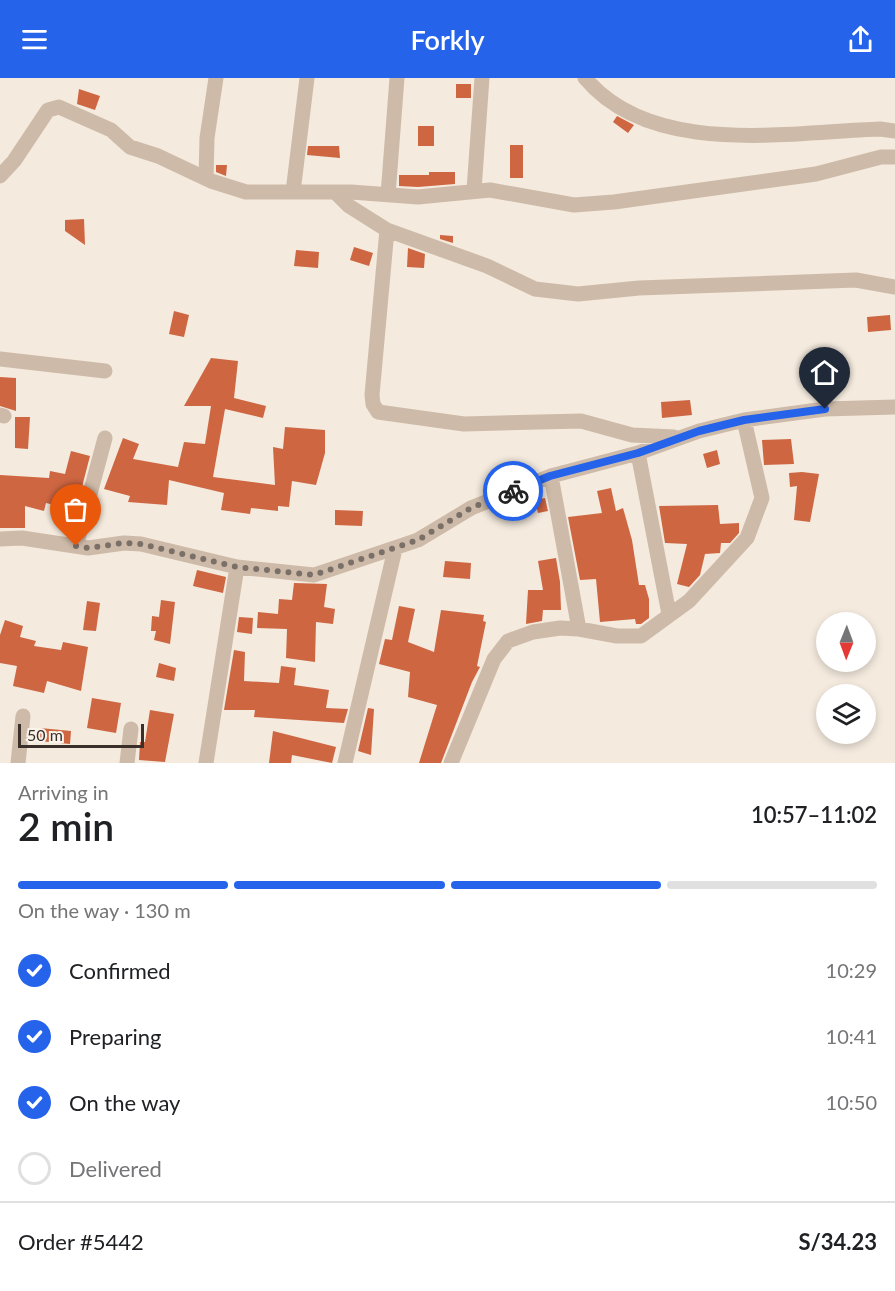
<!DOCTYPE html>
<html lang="en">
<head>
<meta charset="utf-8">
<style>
	body { margin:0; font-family:Lato,sans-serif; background:#f2f2f2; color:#202124; height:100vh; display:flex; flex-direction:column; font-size:22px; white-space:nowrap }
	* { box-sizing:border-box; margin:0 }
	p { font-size:20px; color:#757577 }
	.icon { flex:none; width:33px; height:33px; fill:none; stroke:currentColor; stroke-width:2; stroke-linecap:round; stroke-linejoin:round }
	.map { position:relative; height:685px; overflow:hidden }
	.details { display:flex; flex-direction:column; background:#fff; flex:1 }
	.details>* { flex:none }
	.needle { width:39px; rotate:181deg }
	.buttons { position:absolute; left:816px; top:534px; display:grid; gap:12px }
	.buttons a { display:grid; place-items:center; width:60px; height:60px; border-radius:50%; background:#fff; box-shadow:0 3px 9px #0003; font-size:30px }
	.scale { position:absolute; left:18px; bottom:15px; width:126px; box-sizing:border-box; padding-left:6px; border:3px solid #3a2f29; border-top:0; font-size:16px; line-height:21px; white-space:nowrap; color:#3a2f29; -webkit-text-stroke:4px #fbf4eb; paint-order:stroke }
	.pin { position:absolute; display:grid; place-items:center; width:51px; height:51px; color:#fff; margin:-62px -26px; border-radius:50% 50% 50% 0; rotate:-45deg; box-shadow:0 0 6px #0007 }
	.pin .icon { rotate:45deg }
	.courier { position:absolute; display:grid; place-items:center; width:60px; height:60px; margin:-30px; border:4px solid #2563eb; border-radius:50%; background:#fff; color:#222; box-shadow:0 2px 8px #0007 }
	.summary em { font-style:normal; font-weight:600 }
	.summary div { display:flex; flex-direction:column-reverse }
	.summary { display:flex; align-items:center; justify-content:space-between; height:102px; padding:0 18px }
	h1 { font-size:39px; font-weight:600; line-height:45px }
	.bar { display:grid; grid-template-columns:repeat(4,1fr); gap:9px 6px; align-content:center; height:72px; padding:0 18px }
	.bar i { height:8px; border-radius:4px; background:#e0e0e0 }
	.bar .selected { background:#2563eb }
	.bar p { grid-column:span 4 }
	.line { display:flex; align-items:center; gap:15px; padding:0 18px; border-top:2px solid #e0e0e0 }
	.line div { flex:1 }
	ol { padding:0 18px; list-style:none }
	li { display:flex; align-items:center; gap:18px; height:66px }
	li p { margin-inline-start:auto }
	li .icon { padding:6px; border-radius:50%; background:#2563eb; color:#fff; stroke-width:4 }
	li:last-child { color:#757577 }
	li i { width:33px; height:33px; border:3px solid #e0e0e0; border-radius:50% }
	header { display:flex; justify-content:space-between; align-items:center; height:78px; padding:0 18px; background:#2563eb; color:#fff; font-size:27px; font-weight:600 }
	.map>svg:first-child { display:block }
</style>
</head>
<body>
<header><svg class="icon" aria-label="menu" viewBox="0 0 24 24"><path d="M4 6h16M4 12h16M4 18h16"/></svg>Forkly<svg class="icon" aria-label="share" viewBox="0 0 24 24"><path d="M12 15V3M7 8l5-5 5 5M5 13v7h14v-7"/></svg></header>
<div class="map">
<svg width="895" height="685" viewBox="0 0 895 685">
	<rect width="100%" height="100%" fill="#f4eade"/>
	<!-- building -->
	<path fill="#ce6642" d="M456,6h15v14h-15z
		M79,11l21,7 -5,14 -18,-6z
		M617,38l17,9 -6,8 -15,-11z
		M418,48h16v20h-16z
		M510,67h13v33h-13z
		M308,68h31l1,12 -33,-3z
		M216,87h11l-1,11 -10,-4z
		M429,94h26v12l-37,3 -19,-1v-11h30z
		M84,141l1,26 -20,-14v-11z
		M440,157l13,1v7l-13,-4z
		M354,169l19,6 -4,13 -19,-6z
		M408,170l17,6 -1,14 -17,-1z
		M296,172l23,2 -1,16 -24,-2z
		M174,233l15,4 -5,22 -15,-3z
		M890,237l1,15 -23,2 -1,-15z
		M211,280l27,3 -4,37 32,8 -3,12 -38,-9 -12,68 62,8 -2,-38 10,2 2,-22 40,3v23l-9,32 -24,-4 -3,26 -11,-1v5l-27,-3 -1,6 -29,-4 3,-17 -55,-13 -2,25 -39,-3 2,-6 -26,-7 19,-51 16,6 -6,15 45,8 6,-25 21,2 6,-38h-27z
		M0,299l16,1v33l-16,-5z
		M690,322l2,15 -30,3 -1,-16z
		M15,339h15l-2,32 -13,-1z
		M791,361l3,25 -30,1 -2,-25z
		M717,372l3,14 -13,4 -4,-14z
		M71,373l19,5 -14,54 -30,-7 -2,8 -19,-5v22h-25v-53l49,3 1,-7 15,3z
		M802,394l17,2 -9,48 -16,-2 3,-34 -7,1 -1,-14z
		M611,410l5,23 7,-3 9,32 7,45h6l4,14v19l-8,6h-5l-1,-5 -35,3 -4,-43 -16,1 -12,-63 34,-4 -5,-22z
		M545,420l3,13 -10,2 -3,-13z
		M718,427l2,19 19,-1v10l-9,10h-9l-1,10 -15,1 -5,21 -11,12 -12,-3 10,-40 -22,-1 -6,-37z
		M335,432l28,1 -1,15 -27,-1z
		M556,480l4,24 1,28h-18l-1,11 -16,3 2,-34h15l-5,-29z
		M445,483l26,2 -1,16 -27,-2z
		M197,492l29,7 -3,16 -30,-7z
		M294,505l33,1 -3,23 11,2 -2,15 -17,-2 -1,40 -29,-4 1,-29 -30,-1 1,-16 20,2 1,-15 13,1z
		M161,522l14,2 -5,42 -16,-4 2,-9h-5l1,-15 7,1z
		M87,523l13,2 -4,28 -13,-1z
		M399,528l16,3 -7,33 26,10 7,-42 43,5 -1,6 3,1 -9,44 3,1 -8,15 -31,81h-22l18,-58 -29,-8 2,-25 -31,-8 6,-25 7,1z
		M239,539l14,1 -1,16 -15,-2z
		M5,542l18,6 -3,11 16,4 -2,5 27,4 2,-8 25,5 -7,44 -34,-10 -3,12 -31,-7 4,-20 -17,-3v-28z
		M234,572l11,2 -1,29 35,2 2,-17 15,2 -2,17 35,5 -3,18 22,1 -4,14 -90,-6 1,-7h-31z
		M159,585l17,5 -2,13 -18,-4z
		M92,620l29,5 -5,30 -29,-5z
		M368,630l6,1 -3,46 -13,-4z
		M150,632l24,4 -9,48 -26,-2 1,-18h5z
		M40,650l31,3 -1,13 -31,-3z
		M273,653l63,16 -4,16 -40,-8 -1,8h-22z"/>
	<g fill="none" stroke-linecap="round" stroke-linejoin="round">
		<!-- minor -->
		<path stroke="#cebaa8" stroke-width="15" d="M585,0c67,80 203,54 295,51l15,2
			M0,98l14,-15 34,-51 11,-3 52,23 19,17 28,9 53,25 35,11h105l67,5 72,-7 84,15 40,-3 202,-28 65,-17h14
			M206,100l1,-40 9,-60
			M474,112l8,-112
			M293,114l14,-114
			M335,114l14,14 38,24 100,36 48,23 43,5 61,-6 217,-8 39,7
			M388,117l9,-117
			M387,152l-15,165 1,9 5,8 86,12 117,-3 51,14 42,2
			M0,281l105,12
			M0,337l4,1
			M638,375l31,161
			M551,398l28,153
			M0,461l22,-1 66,10 36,-5 17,1 96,23 77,8 104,-35 53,-32 80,-32 87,-23 61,-22 45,-11 81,-11 70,-2
			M76,468l29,-108
			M18,685l5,-47
			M127,685l4,-34
			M206,685l31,-196
			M345,685l50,-214
			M451,685l43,-104 14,-18 25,-9 27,-4 19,1 38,7h24l48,-35 58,-63 15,-40 -18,-78"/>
	</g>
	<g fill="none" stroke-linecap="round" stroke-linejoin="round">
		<!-- done -->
		<path stroke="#7b7068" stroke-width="6" stroke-dasharray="0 10.8" d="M76,468l12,2 35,-5 18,1 96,23 77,8 104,-35 53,-32 42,-17"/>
		<!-- route -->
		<path stroke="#2563eb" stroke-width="8" d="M513,413l37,-15 88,-23 61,-22 45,-11 81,-11"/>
	</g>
</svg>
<div class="buttons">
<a><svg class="needle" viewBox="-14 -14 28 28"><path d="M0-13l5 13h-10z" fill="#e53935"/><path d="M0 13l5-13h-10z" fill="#757577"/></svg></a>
<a><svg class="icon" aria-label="layers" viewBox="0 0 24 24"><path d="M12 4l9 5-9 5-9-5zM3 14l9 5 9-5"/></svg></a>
</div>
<div class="scale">50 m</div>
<div class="pin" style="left:76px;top:468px;background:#ea580c"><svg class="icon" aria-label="bag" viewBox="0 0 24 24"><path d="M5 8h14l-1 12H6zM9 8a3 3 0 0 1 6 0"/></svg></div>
<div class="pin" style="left:825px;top:331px;background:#1f2937"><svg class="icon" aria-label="home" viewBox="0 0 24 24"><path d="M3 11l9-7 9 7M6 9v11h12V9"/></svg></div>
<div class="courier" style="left:513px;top:413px"><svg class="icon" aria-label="bike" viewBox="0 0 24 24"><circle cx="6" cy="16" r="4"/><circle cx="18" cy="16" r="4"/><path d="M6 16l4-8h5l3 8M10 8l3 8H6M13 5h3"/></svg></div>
</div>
<section class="details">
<div class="summary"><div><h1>2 min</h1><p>Arriving in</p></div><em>10:57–11:02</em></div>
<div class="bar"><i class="selected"></i><i class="selected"></i><i class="selected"></i><i></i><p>On the way · 130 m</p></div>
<ol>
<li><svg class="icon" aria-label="check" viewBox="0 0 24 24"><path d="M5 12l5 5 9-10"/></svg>Confirmed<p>10:29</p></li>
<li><svg class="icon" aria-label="check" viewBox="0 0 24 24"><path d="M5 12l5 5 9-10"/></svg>Preparing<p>10:41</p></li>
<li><svg class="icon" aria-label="check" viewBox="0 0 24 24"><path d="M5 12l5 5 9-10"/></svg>On the way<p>10:50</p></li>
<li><i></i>Delivered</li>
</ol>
<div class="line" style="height:78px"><div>Order #5442</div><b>S/34.23</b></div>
</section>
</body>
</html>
